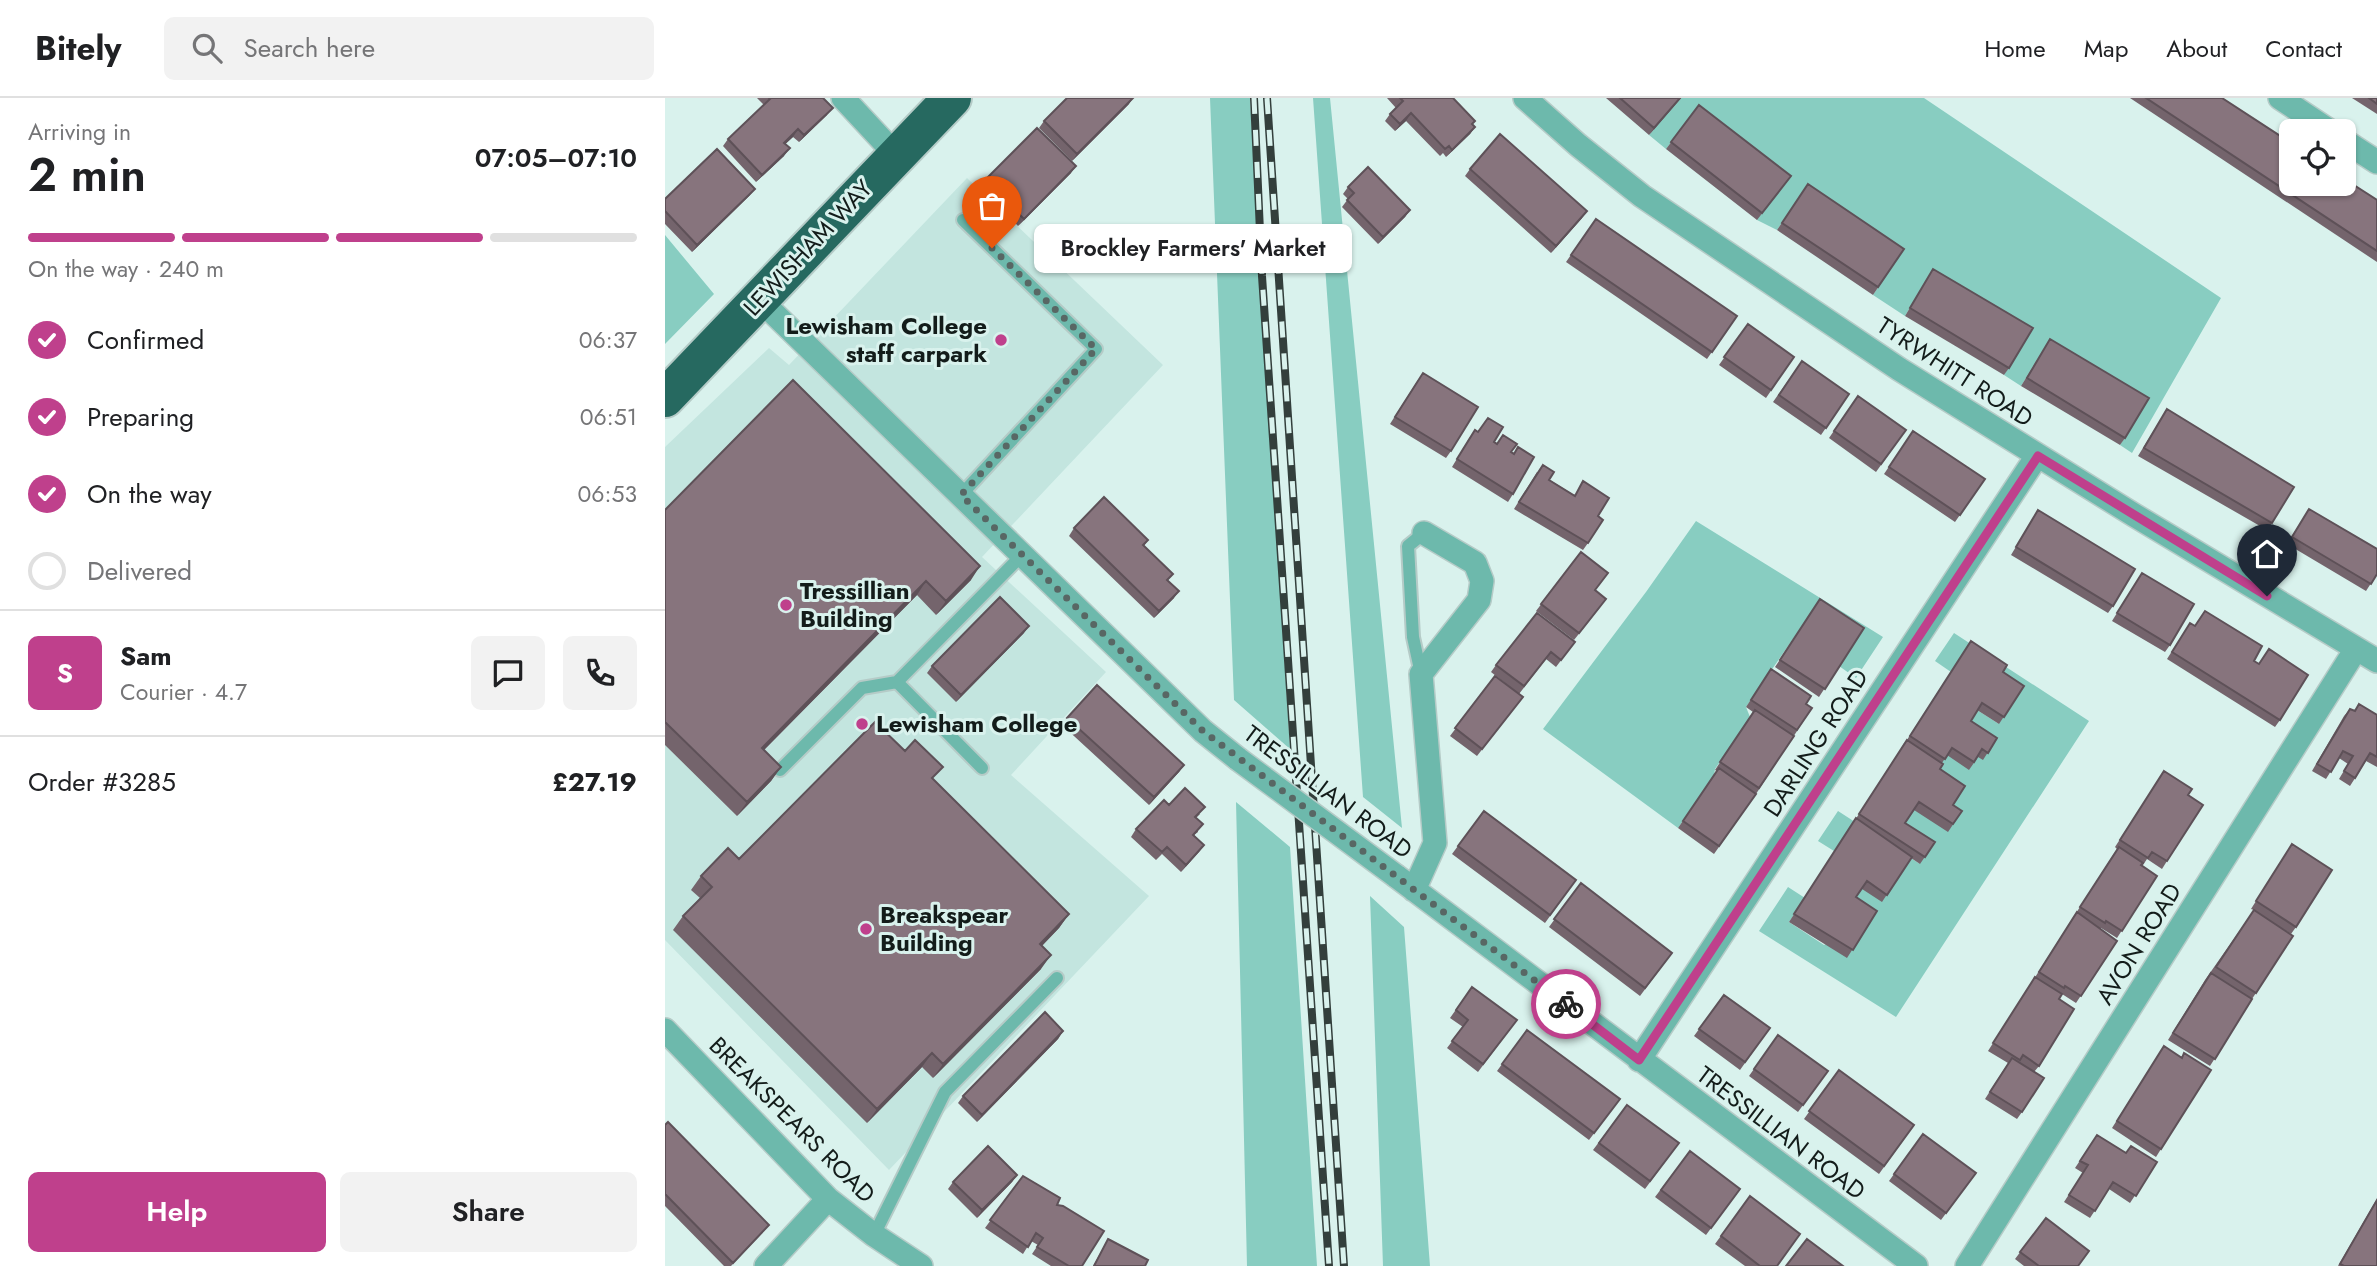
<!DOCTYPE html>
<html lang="en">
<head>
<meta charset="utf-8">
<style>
	body { margin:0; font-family:Jost,sans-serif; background:#f2f2f2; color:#202124; height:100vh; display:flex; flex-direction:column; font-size:26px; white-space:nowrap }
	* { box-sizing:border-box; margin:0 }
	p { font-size:23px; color:#757577 }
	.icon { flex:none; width:38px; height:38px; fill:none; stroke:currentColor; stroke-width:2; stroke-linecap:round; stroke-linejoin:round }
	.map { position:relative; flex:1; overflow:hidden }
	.sheet { display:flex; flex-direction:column; background:#fff; width:665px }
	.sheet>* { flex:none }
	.fabs { position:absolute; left:1614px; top:21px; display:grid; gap:14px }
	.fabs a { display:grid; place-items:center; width:77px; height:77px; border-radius:10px; background:#fff; box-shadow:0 2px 5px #0004; font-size:35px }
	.pin { position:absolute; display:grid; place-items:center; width:60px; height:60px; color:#fff; margin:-72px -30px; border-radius:50% 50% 50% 0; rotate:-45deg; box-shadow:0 0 7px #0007 }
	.pin .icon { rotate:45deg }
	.courier { position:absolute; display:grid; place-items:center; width:70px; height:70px; margin:-35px; border:5px solid #bf408c; border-radius:50%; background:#fff; color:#222; box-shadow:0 2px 9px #0007 }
	.bubble { position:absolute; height:49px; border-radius:10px; background:#fff; box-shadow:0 2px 5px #0004; font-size:23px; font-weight:600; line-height:49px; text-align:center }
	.headline em { font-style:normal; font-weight:600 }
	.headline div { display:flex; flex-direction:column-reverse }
	.headline { display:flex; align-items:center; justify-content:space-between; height:119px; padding:0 28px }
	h1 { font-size:46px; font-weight:600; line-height:52px }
	.bar { display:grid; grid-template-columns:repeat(4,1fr); gap:10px 7px; align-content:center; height:84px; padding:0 28px }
	.bar i { height:9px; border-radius:5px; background:#e0e0e0 }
	.bar .on { background:#bf408c }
	.bar p { grid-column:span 4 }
	.line { display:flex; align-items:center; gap:18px; padding:0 28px; border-top:2px solid #e0e0e0 }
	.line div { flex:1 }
	.round { display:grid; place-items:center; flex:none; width:74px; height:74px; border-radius:10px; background:#f2f2f2 }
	ol { padding:0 28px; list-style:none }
	li { display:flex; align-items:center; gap:21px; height:77px }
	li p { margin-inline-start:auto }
	li .icon { padding:7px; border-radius:50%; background:#bf408c; color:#fff; stroke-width:4 }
	li:last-child { color:#757577 }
	li i { width:38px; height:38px; border:4px solid #e0e0e0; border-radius:50% }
	.cta { display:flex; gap:14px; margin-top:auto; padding:14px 28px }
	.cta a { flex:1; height:80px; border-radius:10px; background:#bf408c; color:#fff; font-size:28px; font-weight:600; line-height:80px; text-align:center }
	.cta a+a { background:#f2f2f2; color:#202124 }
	header { display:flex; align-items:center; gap:42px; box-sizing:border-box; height:98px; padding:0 35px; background:#fff; border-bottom:2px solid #e0e0e0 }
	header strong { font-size:33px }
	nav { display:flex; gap:38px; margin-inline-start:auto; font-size:24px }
	.search { width:490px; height:63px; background:#f2f2f2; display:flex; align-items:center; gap:18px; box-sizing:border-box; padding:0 24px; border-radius:10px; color:#757577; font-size:26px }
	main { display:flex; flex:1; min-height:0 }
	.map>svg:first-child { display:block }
</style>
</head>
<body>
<header>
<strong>Bitely</strong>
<div class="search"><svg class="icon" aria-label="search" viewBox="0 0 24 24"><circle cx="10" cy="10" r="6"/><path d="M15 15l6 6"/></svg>Search here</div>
<nav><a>Home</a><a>Map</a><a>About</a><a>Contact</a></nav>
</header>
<main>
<section class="sheet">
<div class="headline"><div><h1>2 min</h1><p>Arriving in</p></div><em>07:05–07:10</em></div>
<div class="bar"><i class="on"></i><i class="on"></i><i class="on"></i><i></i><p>On the way · 240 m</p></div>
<ol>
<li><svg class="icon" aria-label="check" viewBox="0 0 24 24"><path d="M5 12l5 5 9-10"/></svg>Confirmed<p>06:37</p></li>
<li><svg class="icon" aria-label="check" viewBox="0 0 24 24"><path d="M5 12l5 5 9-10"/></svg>Preparing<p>06:51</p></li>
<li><svg class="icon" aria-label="check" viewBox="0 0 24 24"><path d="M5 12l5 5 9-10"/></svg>On the way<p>06:53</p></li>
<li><i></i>Delivered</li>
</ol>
<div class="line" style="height:126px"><b class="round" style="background:#bf408c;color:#fff">S</b><div><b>Sam</b><p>Courier · 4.7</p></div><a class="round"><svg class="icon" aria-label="chat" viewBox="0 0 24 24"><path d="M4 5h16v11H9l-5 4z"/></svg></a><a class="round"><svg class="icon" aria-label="phone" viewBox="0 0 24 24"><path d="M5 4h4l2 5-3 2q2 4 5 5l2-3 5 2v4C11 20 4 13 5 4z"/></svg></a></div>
<div class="line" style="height:91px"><div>Order #3285</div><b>£27.19</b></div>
<div class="cta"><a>Help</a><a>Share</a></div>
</section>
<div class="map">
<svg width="1712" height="1168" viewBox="0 0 1712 1168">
	<rect width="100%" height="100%" fill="#d9f2ed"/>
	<!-- built -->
	<path fill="#c3e5df" d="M302,80l196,187 -181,192 124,115 -95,103 138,121 -260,274 -224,-230v-493l104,-99 20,17z"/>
	<!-- green -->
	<path fill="#88cdc1" d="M545,0h40l40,651 -56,-49z
		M648,0h17l72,730 -39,-31z
		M1012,0h247l297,200 -89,155 -12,-8 24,-39 -99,-59 -24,39 -17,-11 24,-40 -99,-59 -24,40 -32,-21 25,-38 -95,-65 -26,38 -20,-10 -63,-108 -28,37 -17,-14 30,-35z
		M0,137l49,59 -49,50z
		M1031,423l187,116 -27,41 -17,-12 -24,-59 -69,100 4,10 -35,52 -1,7 -36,52 -135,-99 103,-137z
		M1289,535l135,88 -193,296 -137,-86 29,-44 17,11 -16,24 35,23 2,-1 25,-39v-79l-17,25 -16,-10 20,-30 82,53 -20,-33 38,-60 -36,-24 2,-4 62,-15 11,-18 22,14 -48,-52 -16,-11z
		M571,704l54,45 27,419h-70z
		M705,798l34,31 26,339h-47z"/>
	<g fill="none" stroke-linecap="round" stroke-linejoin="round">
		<defs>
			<path id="lane" d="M296,397l135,-146 -133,-129
				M756,576l-8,-37 -5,-91 16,-13
				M232,584l85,86
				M115,672l82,-82 35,-6 126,-128
				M209,1137l71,-143 112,-114"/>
			<path id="street" d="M178,0l53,57
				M860,0l53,47 64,51 257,173 235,146 243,146
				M1615,0l50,33
				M1678,42l34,22
				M95,202l443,431 35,28
				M731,778l520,390
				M749,792l21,-47 -14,-169 58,-74 3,-19 -7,-18 -51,-30
				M0,932l163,169 46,36 47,31
				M974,962l398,-604
				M101,1168l62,-67
				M1302,1168l389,-617"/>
			<path id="highway" d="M0,300l287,-300"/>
		</defs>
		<!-- lane casing -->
		<use href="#lane" stroke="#b5cbc7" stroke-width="16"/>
		<!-- street casing -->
		<use href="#street" stroke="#b5cbc7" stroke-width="26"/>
		<!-- highway casing -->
		<use href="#highway" stroke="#b5cbc7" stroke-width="42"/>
		<!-- lane -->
		<use href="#lane" stroke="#6db9ac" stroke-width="12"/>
		<!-- street -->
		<use href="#street" stroke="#6db9ac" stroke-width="23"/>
		<!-- highway -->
		<use href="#highway" stroke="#266960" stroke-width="38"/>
		<defs>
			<path id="rail" d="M589,0l8,178 67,990
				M602,0l77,1168"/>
		</defs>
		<!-- rail casing -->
		<use href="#rail" stroke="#333f3c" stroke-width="8"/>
		<!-- rail -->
		<use href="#rail" stroke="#d9f2ed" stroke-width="5" stroke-dasharray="16" stroke-linecap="butt"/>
		<defs>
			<path id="street-bridge" d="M573,661l158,117"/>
		</defs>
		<!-- street-bridge casing -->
		<use href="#street-bridge" stroke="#b5cbc7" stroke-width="26" stroke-linecap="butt"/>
		<!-- street-bridge -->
		<use href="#street-bridge" stroke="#6db9ac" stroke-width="23"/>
	</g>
	<!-- wall -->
	<path fill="#74646c" d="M92,0h66l4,17 -28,27 -6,-5 -8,7 -1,12 -28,26 -33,-36 5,-7 36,-34z
		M722,0h66l22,23 -3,3 3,3 -5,7 -24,23 -3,-4 -3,3 -34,-35 -11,10 -10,-10 5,-7 6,-6z
		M941,0h75l-32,37z
		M1465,0h92l155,102v62z
		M1687,0h25v16z
		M464,6l-57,57 -33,-33 5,-7z
		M1034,7l92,71 -34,44 -91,-71z
		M805,71l112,49 -31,35 -86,-77z
		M406,75l-53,53 -38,-39 5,-7z
		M1143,86l96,65 -31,46 -96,-65z
		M683,89l62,23 -5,7 -27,27 -36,-37 6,-8 -5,-5z
		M90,91l-6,7 -57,56 -27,-28v-25z
		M931,121l141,97 -30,43 -141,-97z
		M1268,171l76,99 -5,7 -99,-59z
		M1083,226l46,33 -28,41 -47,-33z
		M1385,241l75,99 -5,7 -99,-59z
		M1137,263l47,33 -28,41 -48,-33z
		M753,282l33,71 -5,7 -56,-34z
		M1193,298l48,34 -30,42 -47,-34z
		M1502,311l105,114 -5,7 -129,-74z
		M1248,333l72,48 -30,43 -71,-48z
		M805,339l24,5 20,12 4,-7 -5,47 -5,8 -56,-35z
		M872,374l37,23 24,21 -10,27 -5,7 -69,-41z
		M1644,411l68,65 -11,17 -79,-47z
		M0,412l306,70 -35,35 -19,-20 -153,155 17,17 -10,14 -34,35 -72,-71z
		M1373,412l75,96 -5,7 -97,-58z
		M409,430l74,12 -4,6 29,28 -5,6 6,18 -20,20 -85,-82z
		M916,454l20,54 -27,34 -38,-29z
		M1477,475l28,72 -5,7 -53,-31z
		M1155,501l44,29 -45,69 -44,-30z
		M1540,513l49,50 5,3 10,-15 11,71 -5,7 -108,-68 23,-36 5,3z
		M359,535l-68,69 -29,-29 5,-7z
		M1306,543l32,31 21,14 -25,38 -22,-14 -6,11 26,17 -14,22 -5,-3 -9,13 -22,-15 -5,8 -2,6 13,36 9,6 -14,21 -34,-22 -9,13 30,19 -15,22 -9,-6 -29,44 -20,-13 -6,8 21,14 -30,47 -58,-36z
		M910,544l-19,25 -10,-8 -27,35 -28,-22 5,-7z
		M1106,571l35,35 6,4 -56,86 -42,60 -36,-26 39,-57 -2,-1 38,-58 -7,-5z
		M830,578l28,21 -46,59 -27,-20z
		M1694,606l18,11v52l-11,-6 -16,25 -11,-7 9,-15 -9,-6 -13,21 -14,-8 32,-55 6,-7 4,2z
		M402,620l117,47 -5,7 -30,33 -87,-80z
		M1494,681l29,16 -21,66 -5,8 -15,-10 -4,6h-2l16,11 -40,62 -16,-10v1l16,12 -41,62 -14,-9 -3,5 -20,67 -5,6 -12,40 -5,7 -32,-20 23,-36 -20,-12 129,-202 -2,-2z
		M269,682l135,134 -10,14 -17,18 -1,23 -108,109 -11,-11 -55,56 -194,-193 10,-14 17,-18 -9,-8 10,-14 38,-17z
		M504,707l31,9 -4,4 2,14 -4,3 10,10 -23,27 -19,-18 -6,6 -25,-23 5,-8z
		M819,713l92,69 -31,43 -93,-69z
		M1622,754l9,75 -5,7 -24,-15 26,17 -41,63 -42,67 -42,-26 37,-60 49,-70 -3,-1z
		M916,785l91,70 -32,43 -91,-69z
		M807,889l45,33 -39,52 -31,-24 16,-21 -13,-9z
		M1059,897l46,33 -30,42 -46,-34z
		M862,932l93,69 -31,41 -92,-69z
		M398,933l-5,8 -81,83 -19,-19 5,-7z
		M1113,937l50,36 -30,41 -49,-36z
		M1494,956l22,3 -20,92 -5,8 -44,-29z
		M1174,972l75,55 -35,49 -75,-55z
		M962,1007l52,38 -34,46 -52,-39z
		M0,1027l104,100 -6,7 -32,34h-7l-59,-60z
		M1258,1036l53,39 -35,47 -52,-39z
		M1432,1037l29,18 31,9 -27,41 -21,-14 -19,29 -26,-16 19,-29 -8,-5z
		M1025,1053l50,38 -34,46 -51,-38z
		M352,1077l-5,7 -35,36 -29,-29 5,-7z
		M358,1078l34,29 25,61h-31l-19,-12 6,-9 -7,-4 -8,13 -38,-26z
		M1085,1098l27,70h-32l-30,-22z
		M1712,1101v67h-39l37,-64z
		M1381,1120l32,48h-54l-9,-7z
		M443,1141l37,27h-52z"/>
	<!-- shaded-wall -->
	<path fill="#5e5158" d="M468,0l-4,6 -57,57 5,-7z
		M1015,0h1l-32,37 5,-7z
		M168,10l-6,7 -28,27 5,-7z
		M746,15l-5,8 -11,10 5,-7z
		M810,29l-5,7 -24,23 6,-7z
		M133,31l-5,8 -14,13 5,-7z
		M125,50l-6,8 -28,26 6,-7z
		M411,68l-5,7 -53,53 6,-7z
		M90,91l-6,7 -57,56 5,-7z
		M745,112l-5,7 -27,27 5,-7z
		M922,113l-5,7 -31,35 5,-7z
		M315,468l-9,14 -35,35 10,-14z
		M261,483l-9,14 -165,167 10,-14z
		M514,493l-5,7 -20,20 5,-7z
		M364,528l-5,7 -68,69 5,-7z
		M519,667l-5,7 -30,33 5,-8z
		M116,669l-10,14 -34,35 10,-14z
		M539,747l-5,7 -18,20 5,-7z
		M404,816l-10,14 -29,30 10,-14z
		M386,857l-10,14 -108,109 10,-14z
		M398,933l-5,8 -81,83 5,-7z
		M267,955l-10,14 -55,56 10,-14z
		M352,1077l-5,7 -35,36 5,-8z"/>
	<!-- building -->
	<path fill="#87747d" stroke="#5e5158" stroke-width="2" d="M104,0h54l10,10 -29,27 -6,-6 -14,14 6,5 -28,27 -34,-36 42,-40z
		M402,0h66l-56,56 -33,-33z
		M735,0h53l22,23 -3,3 3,3 -23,23 -3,-4 -4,3 -34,-36 -11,11 -10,-10 13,-13z
		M955,0h60l-26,30z
		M1481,0h76l69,45v41h52v-6l34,22v51z
		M1704,0h8v6z
		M1034,7l92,71 -29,37 -91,-71z
		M372,30l39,38 -52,53 -39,-39z
		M835,36l87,77 -31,35 -86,-77z
		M52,51l38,40 -58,56 -32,-34v-12z
		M703,69l42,43 -27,27 -36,-37 7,-7 -6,-6z
		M1143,86l96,65 -26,38 -96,-64z
		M931,121l141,97 -25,36 -141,-97z
		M1268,171l100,59 -24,40 -99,-60z
		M1083,226l46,33 -23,33 -47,-33z
		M1385,241l99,59 -24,40 -98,-60z
		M1137,263l47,33 -23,34 -47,-33z
		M758,275l55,34 -27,44 -56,-34z
		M128,282l187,186 -34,35 -20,-20 -164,167 19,19 -34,35 -82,-80v-212z
		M1193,298l48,34 -25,34 -47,-33z
		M1502,311l127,78 -22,36 -128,-75z
		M823,320l15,9 -9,15 3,2 6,-9 14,9 -6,8 3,2 4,-7 16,10 -21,37 -56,-35 18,-29 3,2z
		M1248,333l72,48 -25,36 -71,-48z
		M878,367l11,7 -5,8 26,16 8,-15 26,17 -11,18 5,4 -15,23 -69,-41z
		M439,399l44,43 -5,5 30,29 -6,6 12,11 -20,20 -85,-83z
		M1644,411l68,40v25l-6,10 -79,-47z
		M1373,412l97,59 -22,37 -97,-59z
		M916,454l27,21 -13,17 11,9 -27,34 -38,-29z
		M1477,475l52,31 -24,41 -53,-32z
		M335,499l29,29 -68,69 -29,-29z
		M1155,501l44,29 -39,61 -45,-29z
		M1540,513l57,35 -8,15 5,3 10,-15 39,26 -28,45 -108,-68 18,-29 5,3z
		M872,515l38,29 -14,18 -10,-8 -27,34 -28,-21z
		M1306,543l36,24 -4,7 21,14 -20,31 -22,-14 -11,18 26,17 -9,15 -6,-4 -8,13 -22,-14 -7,11 -35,-23z
		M1106,571l40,27 -5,8 6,4 -15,22 -46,-30z
		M830,578l28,21 -41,52 -27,-21z
		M432,587l87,80 -30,32 -87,-79z
		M1694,606l18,11v42l-7,-4 -15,25 -11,-7 9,-15 -10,-5 -12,21 -14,-8 33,-55 5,2z
		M1090,612l39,26 -35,52 -39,-26z
		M210,624l30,29 10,-11 28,27 -11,11 137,136 -29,30 11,11 -108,109 -11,-11 -55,56 -194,-193 29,-29 -11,-11 27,-28 11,11z
		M1242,642l36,24 -3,5 25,17 -12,19 9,6 -9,13 -34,-22 -14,21 30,19 -10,15 -66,-43z
		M1054,670l37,26 -37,52 -36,-25z
		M1499,673l28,18 -4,6 15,10 -36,56 -15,-9 -4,6 -28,-18z
		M520,690l20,19 -10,10 8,7 -10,11 11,10 -18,20 -19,-18 -5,5 -26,-23 28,-29 5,5z
		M819,713l92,69 -26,35 -92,-69z
		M1191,720l56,39 -25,38 -20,-14 -11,16 21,14 -24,39 -59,-36z
		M1627,746l40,26 -36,57 -40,-26z
		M1454,749l24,16 -2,2 16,11 -35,55 -16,-10 -1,2 -25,-16z
		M916,785l91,70 -27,35 -91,-69z
		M1589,812l39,26 -37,57 -40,-26z
		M1412,814l40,29 -36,55 -16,-10 -1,2 -25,-16z
		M1546,875l41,26 -37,60 -42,-26z
		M1370,879l27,17 -3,5 15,10 -35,57 -16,-11 -3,5 -27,-17z
		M807,889l45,33 -34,44 -31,-23 16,-21 -12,-10z
		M1059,897l46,33 -25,34 -46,-33z
		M380,914l18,19 -81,84 -19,-19z
		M862,932l93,69 -26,34 -92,-69z
		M1113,937l50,36 -25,34 -49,-36z
		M1499,948l18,12 2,-5 27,17 -50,79 -44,-28z
		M1347,960l32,20 -22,34 -32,-20z
		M1174,972l75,55 -30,41 -75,-55z
		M962,1007l52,38 -29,38 -51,-38z
		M3,1024l101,103 -36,38 -68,-69v-69z
		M1258,1036l53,39 -30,40 -52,-39z
		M1432,1037l29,18 5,-7 26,16 -21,34 -23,-14 -18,29 -26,-16 19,-30 -8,-4z
		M323,1048l29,29 -35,35 -29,-28z
		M1025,1053l50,38 -29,39 -50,-38z
		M358,1078l37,22 -3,7 6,1 41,25 -22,35h-13l-32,-19 6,-9 -7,-5 -8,14 -38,-27z
		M1085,1098l50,38 -23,32h-17l-39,-30z
		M1712,1102v66h-33l-4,-2z
		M1381,1120l43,33 -11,15h-39l-19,-14z
		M443,1141l40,21 -3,6h-51z
		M1142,1141l36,27h-57z"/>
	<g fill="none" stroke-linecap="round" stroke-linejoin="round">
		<!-- done -->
		<path stroke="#586764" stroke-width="7" stroke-dasharray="0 12.6" d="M327,150l104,101 -135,146 242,236 363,273"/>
		<!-- route -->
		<path stroke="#bf408c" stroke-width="9" d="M901,906l73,56 399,-604 229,140"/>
	</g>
	<!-- markers -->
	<g fill="#bf408c" stroke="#d9f2ed" stroke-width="2.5">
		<circle cx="336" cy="242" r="7"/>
		<circle cx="121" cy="507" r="7"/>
		<circle cx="197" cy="626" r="7"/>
		<circle cx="201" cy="831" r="7"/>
	</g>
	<g text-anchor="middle" stroke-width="6" stroke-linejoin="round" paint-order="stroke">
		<!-- street labels -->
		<g font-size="24" fill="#131c1a" stroke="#d9f2ed">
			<text transform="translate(143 150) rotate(-47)" y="8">LEWISHAM WAY</text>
			<text transform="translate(1290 274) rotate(33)" y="8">TYRWHITT ROAD</text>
			<text transform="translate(1151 645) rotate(-57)" y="8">DARLING ROAD</text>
			<text transform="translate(663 694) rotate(37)" y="8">TRESSILLIAN ROAD</text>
			<text transform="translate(1474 846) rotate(-58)" y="8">AVON ROAD</text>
			<text transform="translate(127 1022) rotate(45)" y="8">BREAKSPEARS ROAD</text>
			<text transform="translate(1116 1035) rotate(37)" y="8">TRESSILLIAN ROAD</text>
		</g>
		<!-- poi labels -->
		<g font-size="24" font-weight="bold" fill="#131c1a" stroke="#d9f2ed" text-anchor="start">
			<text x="322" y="236" text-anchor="end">Lewisham College<tspan x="322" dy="28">staff carpark</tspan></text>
			<text x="135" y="501">Tressillian<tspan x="135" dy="28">Building</tspan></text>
			<text x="211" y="634">Lewisham College</text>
			<text x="215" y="825">Breakspear<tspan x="215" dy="28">Building</tspan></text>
		</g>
	</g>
</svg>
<div class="fabs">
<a><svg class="icon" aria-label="locate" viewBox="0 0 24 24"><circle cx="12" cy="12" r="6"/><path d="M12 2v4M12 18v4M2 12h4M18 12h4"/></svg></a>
</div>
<div class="pin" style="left:327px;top:150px;background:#ea580c"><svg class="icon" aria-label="bag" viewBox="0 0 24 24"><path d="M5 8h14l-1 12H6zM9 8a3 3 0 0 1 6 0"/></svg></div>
<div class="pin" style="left:1602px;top:498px;background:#1f2937"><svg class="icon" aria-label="home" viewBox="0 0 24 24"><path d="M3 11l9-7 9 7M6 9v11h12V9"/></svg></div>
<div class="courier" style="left:901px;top:906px"><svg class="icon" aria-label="bike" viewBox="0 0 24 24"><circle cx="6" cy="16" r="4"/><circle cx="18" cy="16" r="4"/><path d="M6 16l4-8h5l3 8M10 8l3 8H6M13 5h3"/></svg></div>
<div class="bubble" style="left:369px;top:126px;width:318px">Brockley Farmers' Market</div>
</div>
</main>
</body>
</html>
